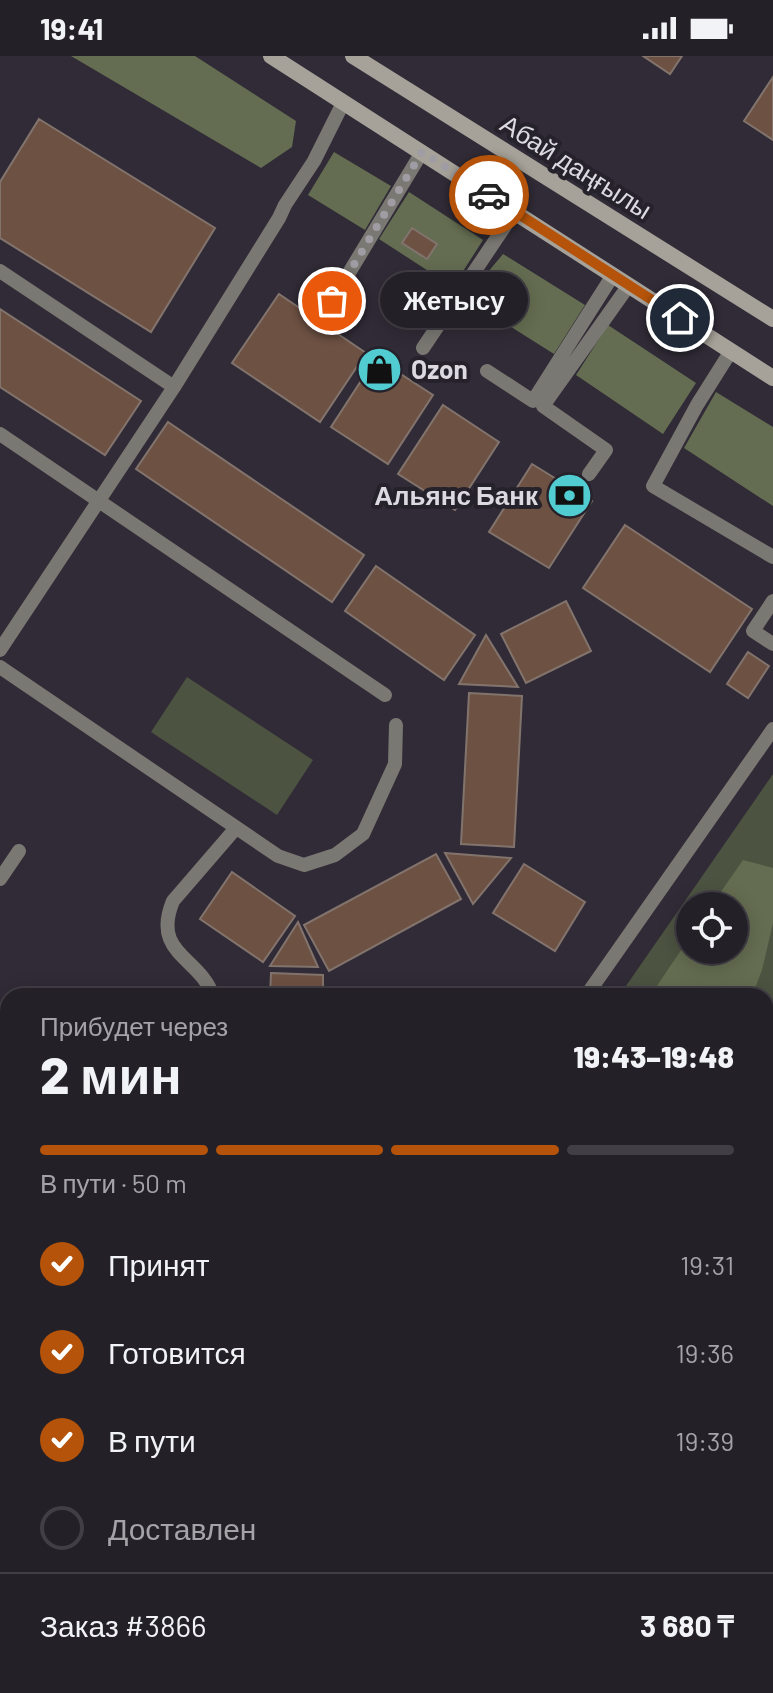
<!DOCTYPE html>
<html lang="ru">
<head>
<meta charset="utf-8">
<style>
	body { margin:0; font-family:Barlow,sans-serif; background:#302d34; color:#f1f3f6; height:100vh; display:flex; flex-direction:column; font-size:30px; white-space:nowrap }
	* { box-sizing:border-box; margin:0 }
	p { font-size:26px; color:#a3a3a8 }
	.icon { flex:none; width:44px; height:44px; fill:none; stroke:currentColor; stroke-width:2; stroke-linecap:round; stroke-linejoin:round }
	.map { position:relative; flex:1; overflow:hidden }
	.side { position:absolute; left:0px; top:932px; width:774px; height:706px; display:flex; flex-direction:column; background:#242028; border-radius:24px 24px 0 0; box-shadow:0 4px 20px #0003,0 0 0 2px #413e45 }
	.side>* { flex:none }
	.tools { position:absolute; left:676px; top:836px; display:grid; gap:16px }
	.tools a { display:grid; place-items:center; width:72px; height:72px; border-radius:50%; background:#242028; box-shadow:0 4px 20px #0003,0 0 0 2px #413e45; font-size:40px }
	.pin { position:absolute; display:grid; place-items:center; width:68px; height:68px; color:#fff; margin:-34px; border:4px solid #fff; border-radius:50%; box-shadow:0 2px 8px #0007 }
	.courier { position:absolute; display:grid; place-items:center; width:80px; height:80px; margin:-40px; border:6px solid #b45309; border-radius:50%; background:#fff; color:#222; box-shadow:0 2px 10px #0007 }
	.bubble { position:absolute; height:56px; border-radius:28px; background:#242028; box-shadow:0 4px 20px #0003,0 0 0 2px #413e45; font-size:26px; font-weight:800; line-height:56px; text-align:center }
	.summary em { font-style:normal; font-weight:800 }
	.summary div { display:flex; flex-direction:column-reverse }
	.summary { display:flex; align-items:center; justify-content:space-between; height:136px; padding:0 40px }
	h1 { font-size:52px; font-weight:800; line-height:60px }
	.bar { display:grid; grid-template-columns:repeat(4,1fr); gap:12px 8px; align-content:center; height:96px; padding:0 40px }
	.bar i { height:10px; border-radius:6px; background:#413e45 }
	.bar .selected { background:#b45309 }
	.bar p { grid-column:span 4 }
	.line { display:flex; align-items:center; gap:20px; padding:0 40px; border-top:2px solid #413e45 }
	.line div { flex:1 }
	ol { padding:0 40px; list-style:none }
	li { display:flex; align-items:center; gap:24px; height:88px }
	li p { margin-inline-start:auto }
	li .icon { padding:8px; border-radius:50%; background:#b45309; color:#fff; stroke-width:4 }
	li:last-child { color:#a3a3a8 }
	li i { width:44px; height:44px; border:4px solid #413e45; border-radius:50% }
	.status { display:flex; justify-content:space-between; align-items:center; height:56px; padding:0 40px; background:#242028; direction:ltr }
	.status svg { height:22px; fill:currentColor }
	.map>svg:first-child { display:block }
</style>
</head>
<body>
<div class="status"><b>19:41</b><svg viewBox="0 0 49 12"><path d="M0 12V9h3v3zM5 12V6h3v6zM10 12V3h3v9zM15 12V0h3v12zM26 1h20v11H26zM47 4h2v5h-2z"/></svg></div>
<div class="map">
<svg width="773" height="1637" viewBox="0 0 773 1637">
	<rect width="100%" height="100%" fill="#302b36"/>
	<!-- green -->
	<path fill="#4d5341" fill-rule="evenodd" d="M187,621l126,83 -36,55 -126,-83z
		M773,718v389l-7,-5v-162h-147zM690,850h44v44h-44z"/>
	<!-- forest -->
	<path fill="#646d51" d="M71,0h124l101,65 -4,26 -31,21z
		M334,96l57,34 -26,44 -57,-35z
		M409,136l74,48 -30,47 -74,-48z
		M503,198l82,51 -31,49 -62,-39 -25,-18z
		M608,269l88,58 -33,51 -87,-59z
		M716,336l57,35v79l-89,-58z
		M743,804l30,8v55l-11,47 -10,26h-102l40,-59v13h44v-44h-23z"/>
	<!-- building -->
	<path fill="#6d5143" stroke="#82746d" stroke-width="2" d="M643,0h39l-12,18z
		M773,21v63l-29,-19z
		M39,63l176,109 -64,104 -151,-94v-56z
		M412,172l25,16 -10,15 -25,-16z
		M279,238l87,59 -46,69 -88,-59z
		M0,253l141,92 -36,54 -105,-68z
		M376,302l57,37 -45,69 -57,-37z
		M443,349l56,37 -44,68 -57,-36z
		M168,366l196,133 -32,47 -196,-133z
		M532,408l60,37 -43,67 -60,-36z
		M625,469l127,84 -42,63 -127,-84z
		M376,510l99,69 -31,45 -99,-69z
		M566,545l25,50 -65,32 -25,-49z
		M486,579l32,52 -59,-3z
		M748,596l21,14 -21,32 -21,-14z
		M469,637l53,3 -8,151 -53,-3z
		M445,797l66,5 -38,46z
		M436,798l25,45 -132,72 -25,-46z
		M524,808l61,38 -30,49 -62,-38z
		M232,816l63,44 -32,46 -63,-43z
		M298,866l20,45 -48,-1z
		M271,917l52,2v21h-53z
		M0,1022l8,5v73l-8,-5z
		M766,1139l7,4v40l-7,-5z
		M317,1630h54l-1,7h-54z"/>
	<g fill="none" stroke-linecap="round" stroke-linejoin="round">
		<!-- lane -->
		<path stroke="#7a7872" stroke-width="14" d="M0,215l174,116
			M332,245l90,-149
			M423,292l92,-137
			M731,295l-34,54 -44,81 120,71
			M487,315l46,30 80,-126
			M0,378l385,261
			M589,418l17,-24 -63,-44 86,-121
			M773,545l-20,30 20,13
			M0,594l174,-263 105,-169 6,-13 29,-44 29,-58
			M0,611l278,189 26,9 31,-10 28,-21 32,-70 1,-39
			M0,823l19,-28
			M213,940c-13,-39 -62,-42 -40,-95l63,-73
			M586,940l187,-267
			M0,1008l8,5
			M766,1114l7,5
			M0,1180l8,6
			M766,1395l7,5
			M766,1466l7,4
			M0,1589l8,5
			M62,1630l11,7
			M281,1637v-7
			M392,1637l1,-7"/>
		<!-- secondary -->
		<path stroke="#a6a299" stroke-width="16" d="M271,0l502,322
			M353,0l420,263"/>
	</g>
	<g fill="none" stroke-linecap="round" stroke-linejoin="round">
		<!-- done -->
		<path stroke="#a09ca4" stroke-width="8" stroke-dasharray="0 14.4" d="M332,245l90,-149 67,43"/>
		<!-- route -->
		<path stroke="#b45309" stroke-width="10" d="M489,139l191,123"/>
	</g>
	<!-- icons -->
	<defs>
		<symbol id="shop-disc" viewBox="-11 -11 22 22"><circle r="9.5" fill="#51ccd1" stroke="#26222c"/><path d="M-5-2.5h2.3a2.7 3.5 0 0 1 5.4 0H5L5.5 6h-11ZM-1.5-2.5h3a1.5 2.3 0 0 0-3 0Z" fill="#111"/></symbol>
		<symbol id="bank-disc" viewBox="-11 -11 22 22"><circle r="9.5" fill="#51ccd1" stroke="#26222c"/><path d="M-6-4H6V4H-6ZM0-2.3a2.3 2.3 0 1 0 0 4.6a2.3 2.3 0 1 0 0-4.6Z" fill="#111"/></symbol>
	</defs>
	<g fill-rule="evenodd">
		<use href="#shop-disc" x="354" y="288" width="51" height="51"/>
		<use href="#bank-disc" x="544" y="414" width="51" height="51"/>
	</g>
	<g text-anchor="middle" stroke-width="8" stroke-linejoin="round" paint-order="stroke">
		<!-- street labels -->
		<g font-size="26" fill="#dcd9e0" stroke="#26222c">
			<text transform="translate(576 111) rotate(32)" y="9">Абай даңғылы</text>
		</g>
		<!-- poi labels -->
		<g font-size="26" font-weight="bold" fill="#dcd9e0" stroke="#26222c" text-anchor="start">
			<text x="411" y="323">Ozon</text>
			<text x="538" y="449" text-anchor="end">Альянс Банк</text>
		</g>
	</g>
</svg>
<div class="tools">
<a><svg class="icon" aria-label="locate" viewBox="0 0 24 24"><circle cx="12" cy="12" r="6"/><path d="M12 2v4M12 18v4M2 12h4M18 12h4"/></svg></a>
</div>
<div class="pin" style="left:332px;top:245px;background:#ea580c"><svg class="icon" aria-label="bag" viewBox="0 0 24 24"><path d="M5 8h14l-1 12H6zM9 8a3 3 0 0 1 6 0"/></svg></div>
<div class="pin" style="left:680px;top:262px;background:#1f2937"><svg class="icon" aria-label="home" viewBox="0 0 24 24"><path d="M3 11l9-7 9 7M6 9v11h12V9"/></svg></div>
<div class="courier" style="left:489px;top:139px"><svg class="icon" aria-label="car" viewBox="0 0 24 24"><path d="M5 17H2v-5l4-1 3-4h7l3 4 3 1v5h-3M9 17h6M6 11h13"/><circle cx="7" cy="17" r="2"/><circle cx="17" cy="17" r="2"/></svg></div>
<div class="bubble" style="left:380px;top:216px;width:148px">Жетысу</div>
<section class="side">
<div class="summary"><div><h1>2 мин</h1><p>Прибудет через</p></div><em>19:43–19:48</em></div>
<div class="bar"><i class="selected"></i><i class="selected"></i><i class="selected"></i><i></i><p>В пути · 50 m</p></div>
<ol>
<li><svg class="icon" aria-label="check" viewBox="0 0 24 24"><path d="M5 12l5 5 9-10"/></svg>Принят<p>19:31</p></li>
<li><svg class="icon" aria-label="check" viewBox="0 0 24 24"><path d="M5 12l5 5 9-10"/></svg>Готовится<p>19:36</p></li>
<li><svg class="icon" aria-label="check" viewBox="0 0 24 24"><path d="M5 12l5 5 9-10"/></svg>В пути<p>19:39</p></li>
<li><i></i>Доставлен</li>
</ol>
<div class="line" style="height:104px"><div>Заказ #3866</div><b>3 680 ₸</b></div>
</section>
</div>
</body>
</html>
